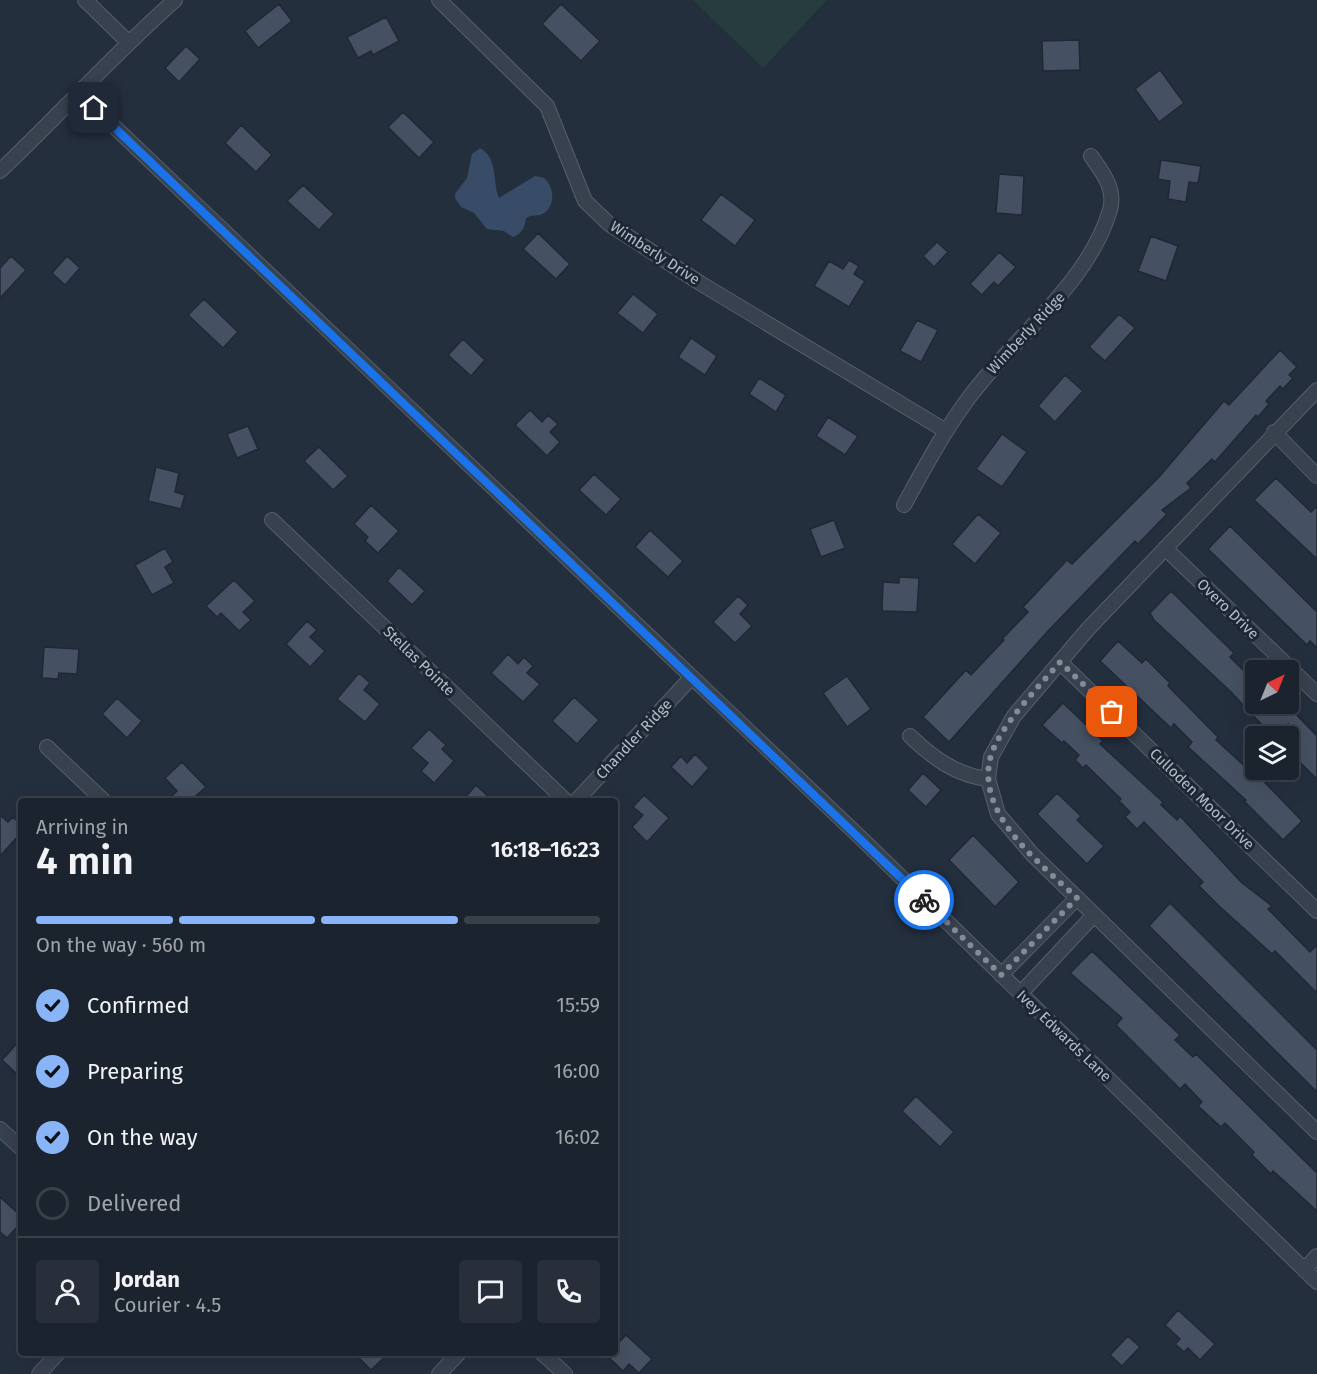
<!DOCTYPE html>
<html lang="en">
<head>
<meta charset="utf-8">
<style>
	body { margin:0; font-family:"Fira Sans",sans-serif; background:#282f3a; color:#f1f3f6; height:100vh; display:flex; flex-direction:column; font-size:22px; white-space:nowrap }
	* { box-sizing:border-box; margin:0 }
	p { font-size:20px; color:#a0a4aa }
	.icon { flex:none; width:33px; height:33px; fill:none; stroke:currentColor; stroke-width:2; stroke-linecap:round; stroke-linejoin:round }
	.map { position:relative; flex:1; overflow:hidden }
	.side { position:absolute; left:18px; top:798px; width:600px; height:558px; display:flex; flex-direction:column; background:#1b232e; border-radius:6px; box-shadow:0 6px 24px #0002,0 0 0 2px #39404a }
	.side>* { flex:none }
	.needle { width:39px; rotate:43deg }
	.controls { position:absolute; left:1245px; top:660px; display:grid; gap:12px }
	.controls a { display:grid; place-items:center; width:54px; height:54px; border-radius:6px; background:#1b232e; box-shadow:0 6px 24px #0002,0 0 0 2px #39404a; font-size:30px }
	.pin { position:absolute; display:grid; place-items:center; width:51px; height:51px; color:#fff; margin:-26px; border-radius:12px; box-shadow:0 3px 9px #0006 }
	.courier { position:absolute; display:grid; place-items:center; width:60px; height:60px; margin:-30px; border:4px solid #1a73e8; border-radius:50%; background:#fff; color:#222; box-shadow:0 2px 8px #0007 }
	.overview em { font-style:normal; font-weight:600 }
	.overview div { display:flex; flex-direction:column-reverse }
	.overview { display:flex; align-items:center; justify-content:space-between; height:102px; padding:0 18px }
	h1 { font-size:39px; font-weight:600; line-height:45px }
	.bar { display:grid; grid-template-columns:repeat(4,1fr); gap:9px 6px; align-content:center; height:72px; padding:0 18px }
	.bar i { height:8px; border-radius:4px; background:#39404a }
	.bar .on { background:#8ab4f8 }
	.bar p { grid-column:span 4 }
	.line { display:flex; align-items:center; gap:15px; padding:0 18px; border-top:2px solid #39404a }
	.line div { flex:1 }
	.round { display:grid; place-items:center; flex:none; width:63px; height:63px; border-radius:6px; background:#282f3a }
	ol { padding:0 18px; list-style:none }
	li { display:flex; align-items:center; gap:18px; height:66px }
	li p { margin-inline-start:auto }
	li .icon { padding:6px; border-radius:50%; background:#8ab4f8; color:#111; stroke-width:4 }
	li:last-child { color:#a0a4aa }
	li i { width:33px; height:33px; border:3px solid #39404a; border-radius:50% }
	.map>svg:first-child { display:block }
</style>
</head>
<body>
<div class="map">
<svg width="1317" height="1374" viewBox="0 0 1317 1374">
	<rect width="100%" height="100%" fill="#242f3e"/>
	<!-- green -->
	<path fill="#263c3f" d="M693,0h134l-64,68z"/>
	<!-- water -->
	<path fill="#394c67" d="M480,148c19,11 12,34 19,50l36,-22 9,2c10,8 12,27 0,35 -6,4 -12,1 -18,5 -1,8 -4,16 -13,19l-9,-6 -17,-2 -13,-16 -13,-6 -6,-9v-4l12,-16 5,-24z"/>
	<!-- building -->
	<path fill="#455162" stroke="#1f2835" stroke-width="1.5" d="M279,4l13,17 -34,27 -13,-17z
		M561,4l39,37 -19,20 -39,-37z
		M386,17l13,24 -26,14 -2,-4 -13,7 -11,-21z
		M1079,40l1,30 -37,1 -1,-30z
		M186,46l14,13 -21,23 -14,-14z
		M1160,70l24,33 -25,19 -24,-33z
		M403,112l31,30 -15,16 -31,-31z
		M241,125l31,30 -16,17 -31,-29z
		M1161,160l40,6 -3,17 -9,-1 -3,20 -18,-3 2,-18 -12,-2z
		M999,174l25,2 -2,39 -26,-2z
		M303,185l31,29 -15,16 -32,-29z
		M721,194l34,26 -20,26 -34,-26z
		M538,233l32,31 -14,15 -33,-30z
		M1151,236l27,10 -12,35 -28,-10z
		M937,242l11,10 -14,15 -11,-11z
		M999,252l17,15 -18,19 -4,-4 -12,13 -12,-11z
		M11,256l15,14 -26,28v-30z
		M67,256l13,12 -15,17 -13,-12z
		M849,260l10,6 -5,8 11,7 -16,26 -35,-21 15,-25 14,8z
		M633,294l25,20 -15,19 -26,-20z
		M204,299l34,33 -15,16 -35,-33z
		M1119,314l16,14 -30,33 -16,-14z
		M917,320l21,10 -17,32 -21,-11z
		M691,338l26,18 -12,19 -27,-18z
		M463,339l22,21 -14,16 -23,-21z
		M1280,350l17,17 -8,8 4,3 -10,11 -3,-3 -14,15 3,3 -11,13 -2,-2 -41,47 -3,-3 -25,24 4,5 -29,22 5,4 -29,30 -3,-3 -87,90 -99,111 -26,-25 43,-47 5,5 33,-35 -2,-1 26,-27 -5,-5 44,-47 5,4 87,-87 65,-76 5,4z
		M1065,375l18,16 -28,31 -17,-16z
		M759,378l27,17 -10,17 -27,-18z
		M530,410l12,12 6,-7 10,9 -8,8 10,10 -13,14 -32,-31z
		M828,417l30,19 -13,19 -29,-19z
		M248,426l10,23 -21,9 -10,-24z
		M1002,434l25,18 -25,35 -26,-18z
		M319,447l29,29 -15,14 -29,-29z
		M156,467l23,6 -4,19 10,3 -4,14 -33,-8z
		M594,474l27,25 -15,16 -27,-25z
		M1276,478l35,34 6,-6v53l-63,-59z
		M371,505l28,26 -21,22 -13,-12 3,-4 -14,-13z
		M978,514l23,19 -26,31 -23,-20z
		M834,520l11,28 -24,9 -11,-28z
		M1230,526l87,86v36l-7,-7 -3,4 -99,-96z
		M650,530l33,31 -15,16 -33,-30z
		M165,548l8,14 -8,5 9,16 -22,12 -17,-30z
		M399,567l26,24 -13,14 -25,-24z
		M899,577l20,1 -2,34 -35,-1 1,-29 16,1z
		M234,580l21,21 -12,11 8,8 -12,11 -18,-18 -4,4 -11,-11z
		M1171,591l63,62 -4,4 17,17 9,-9v39h20l6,5 4,-5 31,32v43l-29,-28v-27l-12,12h-8l-9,-8 3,-3 -32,-34 -76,-71 -4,-7z
		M738,596l10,9 -8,9 12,12 -17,17 -22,-21z
		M307,621l10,9 -7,7 15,14 -15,16 -24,-23z
		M1118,641l24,22 4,-4 24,24 -2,3 50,51 -2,3 32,29 2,-2 52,54 -19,19 -39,-39 2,-1 -58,-53 4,-5 -18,-18 -3,4 -71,-67z
		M44,647l35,2 -2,25 -18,-1 -1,6 -16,-1z
		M508,654l10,10 6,-7 9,9 -6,7 13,11 -17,18 -32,-29z
		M359,673l11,10 -6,7 16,14 -15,18 -28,-23z
		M847,676l24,33 -24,18 -24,-34z
		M574,697l25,23 -22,24 -25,-23z
		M117,698l25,23 -15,17 -25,-24z
		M1063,703l40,38 -3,3 63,58 -2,3 16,15 3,-4 61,66 31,24 -4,3 42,43 7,-7v48l-42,-42 -3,3 -54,-49 -19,-19 4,-4 -59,-60 -7,7 -12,-12 5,-5 -11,-11 2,-2 -35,-34 -3,3 -8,-8 4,-5 -15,-14 -2,2 -20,-18z
		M429,729l17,16 -4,4 12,12 -20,22 -13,-12 7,-8 -17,-15z
		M695,754l14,14 -17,19 -21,-20 10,-11 6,7z
		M182,762l24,25 -16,14h-23l10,-10 -12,-13z
		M923,773l18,17 -15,17 -18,-17z
		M476,785l17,16h-31z
		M1057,793l24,23 -4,4 27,26 -17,18 -50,-50z
		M644,795l25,23 -22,24 -15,-15 11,-12 -10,-8z
		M0,815l8,7 5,-5 8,8v8l-21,23z
		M973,835l46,47 -24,25 -46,-47z
		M1170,903l147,147v42l-168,-166z
		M1092,951l88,84 -5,5 18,17 3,-3 121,119v38l-44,-40 -2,3 -19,-19 2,-3 -29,-29 -4,4 -23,-21 4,-4 -17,-18 -5,5 -64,-64 6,-7 -52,-45z
		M21,1039v39l-19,-18z
		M916,1096l38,36 -14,15 -38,-36z
		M0,1197l21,19v7l-14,15 -7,-6z
		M1178,1310l37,34 -15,16 -12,-12 -4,4 -9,-8 5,-5 -15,-14z
		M626,1335l26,24 -13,14 -10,-9 -6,7 -19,-18h11v-7z
		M1128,1336l12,11 -18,19 -12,-11z
		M354,1353h35l-18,17z"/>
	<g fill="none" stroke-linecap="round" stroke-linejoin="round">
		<defs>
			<path id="minor" d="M85,0l43,42
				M439,0l108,106 38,95 24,23 91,59 246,148
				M80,94l785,748 452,440
				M0,171c59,-56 114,-117 175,-171
				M1317,390l-229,239 -74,87 -23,41 -3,22 10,35 34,40 285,278
				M1274,432l43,44
				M904,505c21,-38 41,-76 67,-110 45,-60 117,-111 139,-185 6,-22 -8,-38 -19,-54
				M272,520l294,281
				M1165,548l152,146
				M1060,662l257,249
				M910,736c23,22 46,39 78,43
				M47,747l57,54
				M576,801l115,-123
				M1001,975l76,-77
				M1020,994l74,-79
				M0,1129l21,19
				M1304,1270l13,-14
				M542,1353l23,21
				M39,1374l19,-21
				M439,1374l20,-21"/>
		</defs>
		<!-- minor casing -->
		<use href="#minor" stroke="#565f6c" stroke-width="16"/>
		<!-- minor -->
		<use href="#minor" stroke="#38414e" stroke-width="14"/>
	</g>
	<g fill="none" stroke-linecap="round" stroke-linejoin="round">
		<!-- done -->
		<path stroke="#828b98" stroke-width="6" stroke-dasharray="0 10.8" d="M924,900l77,75 76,-77c-37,-35 -100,-82 -87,-139 8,-32 49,-72 70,-97l52,50"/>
		<!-- route -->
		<path stroke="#1a73e8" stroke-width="8" d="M94,108l830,792"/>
	</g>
	<g text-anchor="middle" stroke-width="6" stroke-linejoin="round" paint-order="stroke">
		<!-- street labels -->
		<g font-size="15" fill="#b4bcc9" stroke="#1d2633">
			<text transform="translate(655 253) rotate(33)" y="5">Wimberly Drive</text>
			<text transform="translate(1026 333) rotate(-47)" y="5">Wimberly Ridge</text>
			<text transform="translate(1228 609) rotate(44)" y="5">Overo Drive</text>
			<text transform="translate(419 661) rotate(44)" y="5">Stellas Pointe</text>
			<text transform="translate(634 739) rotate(-47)" y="5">Chandler Ridge</text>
			<text transform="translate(1202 799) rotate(44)" y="5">Culloden Moor Drive</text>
			<text transform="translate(1064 1036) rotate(44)" y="5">Ivey Edwards Lane</text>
		</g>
	</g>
</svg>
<div class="controls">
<a><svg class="needle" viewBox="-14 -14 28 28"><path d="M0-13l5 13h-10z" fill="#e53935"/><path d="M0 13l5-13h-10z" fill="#a0a4aa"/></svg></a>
<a><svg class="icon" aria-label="layers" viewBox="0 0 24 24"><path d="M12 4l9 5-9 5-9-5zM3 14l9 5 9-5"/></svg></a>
</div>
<div class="pin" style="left:1112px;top:712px;background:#ea580c"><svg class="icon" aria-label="bag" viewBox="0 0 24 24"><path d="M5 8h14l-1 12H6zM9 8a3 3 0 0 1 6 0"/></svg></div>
<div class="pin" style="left:94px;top:108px;background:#1f2937"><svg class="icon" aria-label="home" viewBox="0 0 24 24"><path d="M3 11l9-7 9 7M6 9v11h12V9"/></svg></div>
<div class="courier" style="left:924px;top:900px"><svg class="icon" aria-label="bike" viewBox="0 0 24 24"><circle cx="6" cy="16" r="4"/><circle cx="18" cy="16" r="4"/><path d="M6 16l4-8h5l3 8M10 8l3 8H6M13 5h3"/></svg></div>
<section class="side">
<div class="overview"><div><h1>4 min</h1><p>Arriving in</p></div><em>16:18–16:23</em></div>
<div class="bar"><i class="on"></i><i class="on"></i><i class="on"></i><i></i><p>On the way · 560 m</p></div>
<ol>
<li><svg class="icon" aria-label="check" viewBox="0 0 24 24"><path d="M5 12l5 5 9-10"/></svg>Confirmed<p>15:59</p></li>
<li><svg class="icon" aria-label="check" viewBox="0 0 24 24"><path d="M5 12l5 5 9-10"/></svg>Preparing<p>16:00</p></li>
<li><svg class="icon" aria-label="check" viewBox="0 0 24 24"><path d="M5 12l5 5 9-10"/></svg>On the way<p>16:02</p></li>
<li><i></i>Delivered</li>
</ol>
<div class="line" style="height:108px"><a class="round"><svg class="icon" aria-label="person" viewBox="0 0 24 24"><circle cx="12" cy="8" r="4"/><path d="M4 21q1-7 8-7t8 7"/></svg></a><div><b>Jordan</b><p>Courier · 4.5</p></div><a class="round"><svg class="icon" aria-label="chat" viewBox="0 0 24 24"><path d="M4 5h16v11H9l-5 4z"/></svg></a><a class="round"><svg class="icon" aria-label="phone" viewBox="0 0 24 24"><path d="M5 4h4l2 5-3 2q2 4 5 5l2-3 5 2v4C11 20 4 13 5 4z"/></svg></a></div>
</section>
</div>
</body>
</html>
